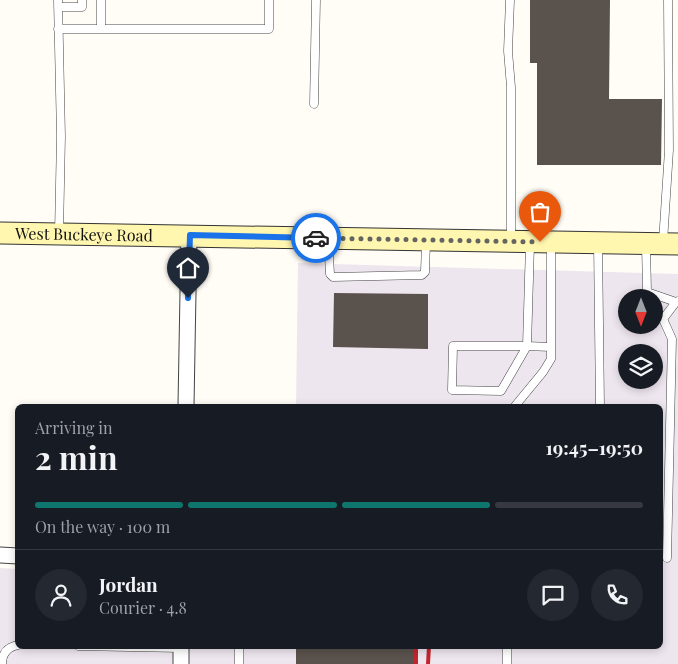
<!DOCTYPE html>
<html lang="en">
<head>
<meta charset="utf-8">
<style>
	body { margin:0; font-family:"Playfair Display",serif; background:#242831; color:#f1f3f6; height:100vh; display:flex; flex-direction:column; font-size:19px; white-space:nowrap }
	* { box-sizing:border-box; margin:0 }
	p { font-size:16px; color:#9ea1a6 }
	.icon { flex:none; width:28px; height:28px; fill:none; stroke:currentColor; stroke-width:2; stroke-linecap:round; stroke-linejoin:round }
	.map { position:relative; flex:1; overflow:hidden }
	.drawer { position:absolute; left:15px; top:404px; width:648px; height:245px; display:flex; flex-direction:column; background:#171b24; border-radius:8px; box-shadow:0 2px 8px #0003 }
	.drawer>* { flex:none }
	.needle { width:32px; rotate:180deg }
	.tools { position:absolute; left:618px; top:289px; display:grid; gap:10px }
	.tools a { display:grid; place-items:center; width:45px; height:45px; border-radius:50%; background:#171b24; box-shadow:0 2px 8px #0003; font-size:25px }
	.pin { position:absolute; display:grid; place-items:center; width:42px; height:42px; color:#fff; margin:-51px -21px; border-radius:50% 50% 50% 0; rotate:-45deg; box-shadow:0 0 5px #0007 }
	.pin .icon { rotate:45deg }
	.courier { position:absolute; display:grid; place-items:center; width:50px; height:50px; margin:-25px; border:4px solid #1a73e8; border-radius:50%; background:#fff; color:#222; box-shadow:0 1px 6px #0007 }
	.headline em { font-style:normal; font-weight:700 }
	.headline div { display:flex; flex-direction:column-reverse }
	.headline { display:flex; align-items:center; justify-content:space-between; height:85px; padding:0 20px }
	h1 { font-size:32px; font-weight:700; line-height:38px }
	.bar { display:grid; grid-template-columns:repeat(4,1fr); gap:8px 5px; align-content:center; height:60px; padding:0 20px }
	.bar i { height:6px; border-radius:4px; background:#363941 }
	.bar .active { background:#0f766e }
	.bar p { grid-column:span 4 }
	.line { display:flex; align-items:center; gap:12px; padding:0 20px; border-top:1px solid #363941 }
	.line div { flex:1 }
	.round { display:grid; place-items:center; flex:none; width:52px; height:52px; border-radius:26px; background:#242831 }
	.map>svg:first-child { display:block }
</style>
</head>
<body>
<div class="map">
<svg width="678" height="664" viewBox="0 0 678 664">
	<rect width="100%" height="100%" fill="#fffdf5"/>
	<!-- industrial -->
	<path fill="#eee6ef" fill-rule="evenodd" d="M298,263l380,11v390h-678v-96l17,1 1,77h642v-240h-364zM626,298h28v27h-28zM626,352h28v28h-28z"/>
	<!-- building -->
	<path fill="#5a524d" d="M530,0h80l-1,99h53l-1,66h-124v-102h-7z
		M334,293l94,1v55l-95,-2z
		M447,404h15v2h-15z
		M296,646h119l-1,18h-118z"/>
	<g fill="none" stroke-linecap="round" stroke-linejoin="round">
		<defs>
			<path id="lane" d="M58,0l3,136 -2,97
				M510,0l-2,51 3,36v152
				M58,7h24v-7
				M58,29h211v-29
				M101,29v-29
				M314,104l2,-104
				M328,239l2,35 3,3 89,-2 3,-3 1,-30
				M663,242l6,-92 -1,-150
				M598,243l2,163
				M530,244l-3,102 -26,45 -49,-1 1,-44h74l23,1
				M646,245l1,47 29,10
				M515,406l28,-34 8,-13v-115
				M667,558l5,-219 -9,-20 13,-17 2,-1
				M78,646l103,2
				M507,646v18
				M2,664c0,-10 5,-17 16,-19
				M239,664v-18"/>
			<path id="street" d="M186,406l3,-171
				M0,555l18,1
				M181,664v-18"/>
			<g id="secondary">
				<path id="s1" d="M0,233l678,11"/>
			</g>
		</defs>
		<!-- lane casing -->
		<use href="#lane" stroke="#444" stroke-width="9"/>
		<!-- street casing -->
		<use href="#street" stroke="#444" stroke-width="17"/>
		<!-- secondary casing -->
		<use href="#secondary" stroke="#333" stroke-width="23"/>
		<!-- lane -->
		<use href="#lane" stroke="#fff" stroke-width="8"/>
		<!-- street -->
		<use href="#street" stroke="#fff" stroke-width="15"/>
		<!-- secondary -->
		<use href="#secondary" stroke="#fff6b0" stroke-width="21"/>
		<!-- rail -->
		<path stroke="#c4262e" stroke-width="4" d="M416,664v-18
			M428,664l1,-18"/>
	</g>
	<g fill="none" stroke-linecap="round" stroke-linejoin="round">
		<!-- done -->
		<path stroke="#646461" stroke-width="5" stroke-dasharray="0 9" d="M316,238l224,4"/>
		<!-- route -->
		<path stroke="#1a73e8" stroke-width="6" d="M188,298l2,-63 126,3"/>
	</g>
	<g text-anchor="middle" stroke-width="5" stroke-linejoin="round" paint-order="stroke">
		<!-- street labels -->
		<g font-size="16" fill="#111" stroke="#fff">
			<text dy="6" stroke="none"><textPath href="#s1" startOffset="84">West Buckeye Road</textPath></text>
		</g>
	</g>
</svg>
<div class="tools">
<a><svg class="needle" viewBox="-14 -14 28 28"><path d="M0-13l5 13h-10z" fill="#e53935"/><path d="M0 13l5-13h-10z" fill="#9ea1a6"/></svg></a>
<a><svg class="icon" aria-label="layers" viewBox="0 0 24 24"><path d="M12 4l9 5-9 5-9-5zM3 14l9 5 9-5"/></svg></a>
</div>
<div class="pin" style="left:540px;top:242px;background:#ea580c"><svg class="icon" aria-label="bag" viewBox="0 0 24 24"><path d="M5 8h14l-1 12H6zM9 8a3 3 0 0 1 6 0"/></svg></div>
<div class="pin" style="left:188px;top:298px;background:#1f2937"><svg class="icon" aria-label="home" viewBox="0 0 24 24"><path d="M3 11l9-7 9 7M6 9v11h12V9"/></svg></div>
<div class="courier" style="left:316px;top:238px"><svg class="icon" aria-label="car" viewBox="0 0 24 24"><path d="M5 17H2v-5l4-1 3-4h7l3 4 3 1v5h-3M9 17h6M6 11h13"/><circle cx="7" cy="17" r="2"/><circle cx="17" cy="17" r="2"/></svg></div>
<section class="drawer">
<div class="headline"><div><h1>2 min</h1><p>Arriving in</p></div><em>19:45–19:50</em></div>
<div class="bar"><i class="active"></i><i class="active"></i><i class="active"></i><i></i><p>On the way · 100 m</p></div>
<div class="line" style="height:90px"><a class="round"><svg class="icon" aria-label="person" viewBox="0 0 24 24"><circle cx="12" cy="8" r="4"/><path d="M4 21q1-7 8-7t8 7"/></svg></a><div><b>Jordan</b><p>Courier · 4.8</p></div><a class="round"><svg class="icon" aria-label="chat" viewBox="0 0 24 24"><path d="M4 5h16v11H9l-5 4z"/></svg></a><a class="round"><svg class="icon" aria-label="phone" viewBox="0 0 24 24"><path d="M5 4h4l2 5-3 2q2 4 5 5l2-3 5 2v4C11 20 4 13 5 4z"/></svg></a></div>
</section>
</div>
</body>
</html>
